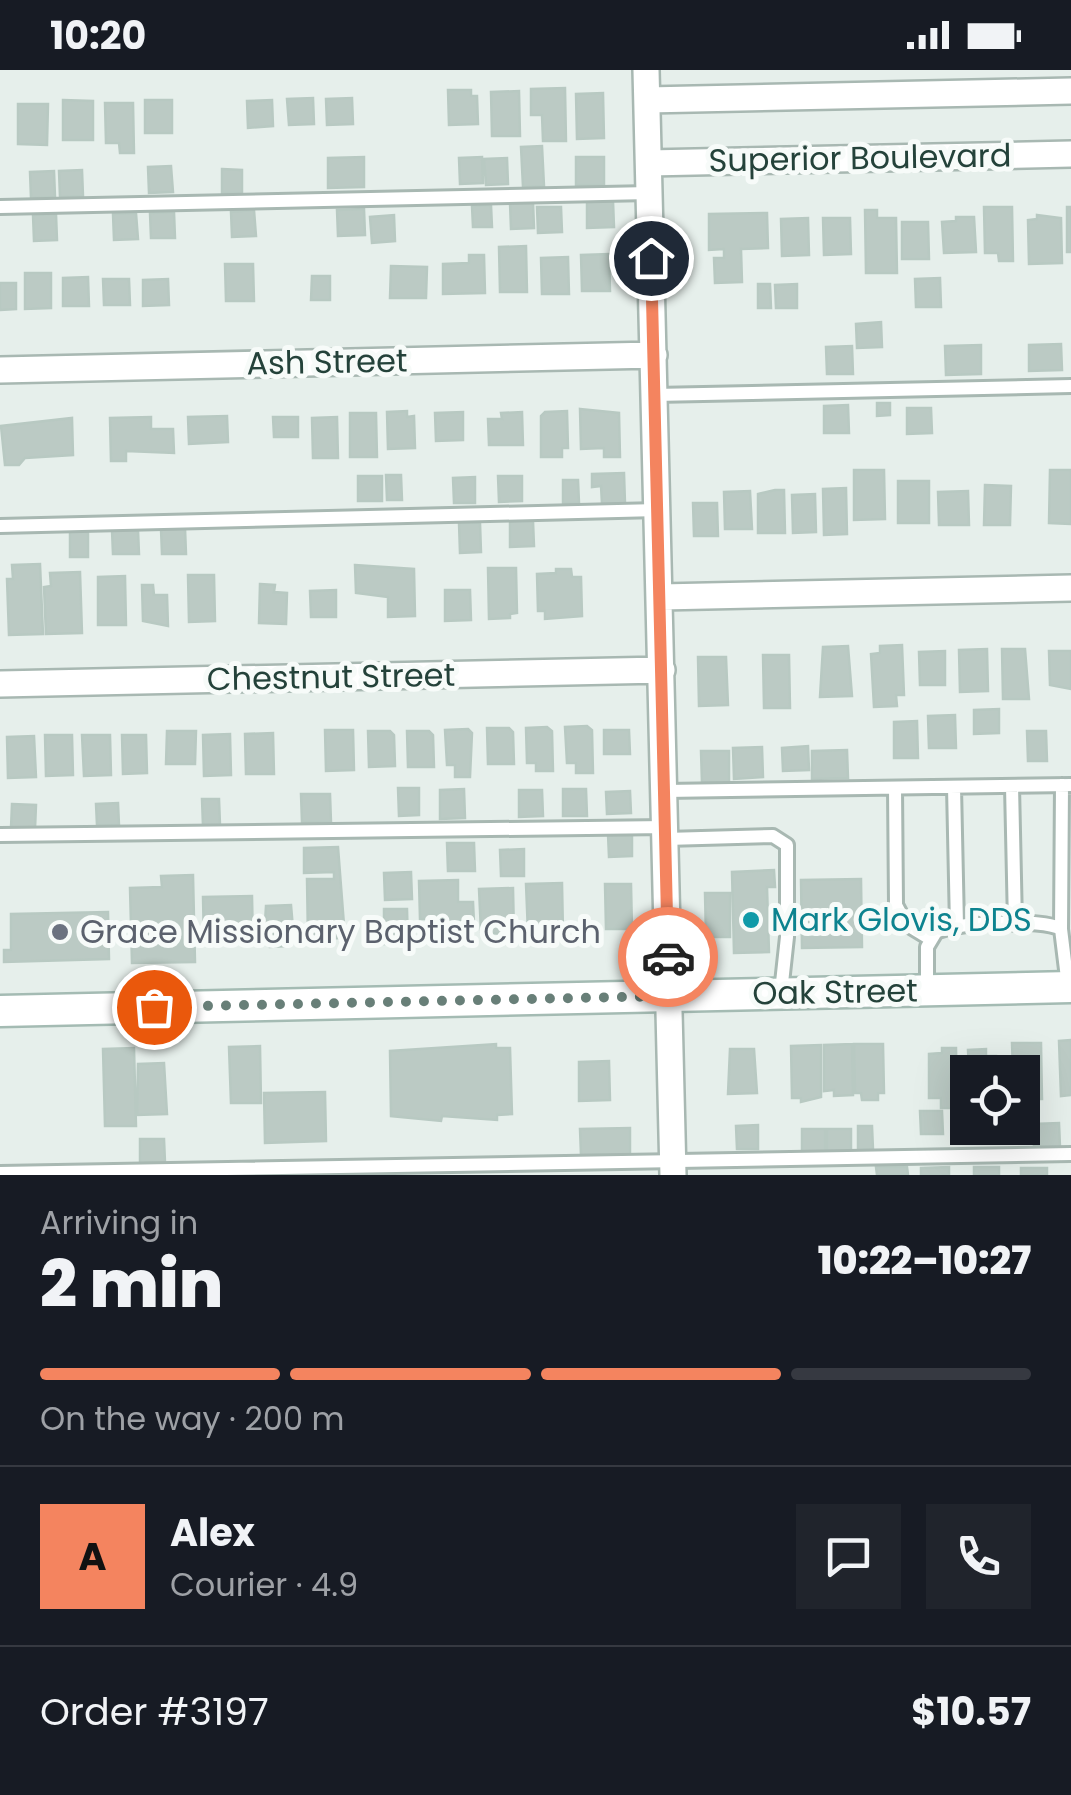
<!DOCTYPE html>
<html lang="en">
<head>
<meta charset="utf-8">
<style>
	body { margin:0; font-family:Poppins,sans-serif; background:#20242c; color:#f1f3f6; height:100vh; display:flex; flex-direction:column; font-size:38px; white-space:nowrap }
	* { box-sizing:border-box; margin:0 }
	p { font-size:32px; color:#9ea1a6 }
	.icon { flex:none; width:55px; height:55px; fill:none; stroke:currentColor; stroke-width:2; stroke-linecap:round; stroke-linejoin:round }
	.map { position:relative; height:1105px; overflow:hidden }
	.drawer { display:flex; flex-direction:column; background:#171b24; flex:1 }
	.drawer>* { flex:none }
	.fabs { position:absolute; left:950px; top:985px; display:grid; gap:20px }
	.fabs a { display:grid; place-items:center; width:90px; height:90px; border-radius:0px; background:#171b24; box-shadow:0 10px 40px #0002; font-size:50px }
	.pin { position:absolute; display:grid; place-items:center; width:85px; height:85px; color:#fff; margin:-42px; border:5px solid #fff; border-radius:50%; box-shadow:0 2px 10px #0007 }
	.courier { position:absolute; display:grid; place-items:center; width:100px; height:100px; margin:-50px; border:8px solid #f4845f; border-radius:50%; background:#fff; color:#222; box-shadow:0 2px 12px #0007 }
	.overview em { font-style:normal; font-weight:800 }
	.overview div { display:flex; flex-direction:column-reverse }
	.overview { display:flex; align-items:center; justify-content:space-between; height:170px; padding:0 40px }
	h1 { font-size:65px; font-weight:800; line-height:75px }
	.bar { display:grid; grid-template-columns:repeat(4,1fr); gap:15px 10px; align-content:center; height:120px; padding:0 40px }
	.bar i { height:12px; border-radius:8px; background:#363941 }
	.bar .current { background:#f4845f }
	.bar p { grid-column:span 4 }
	.line { display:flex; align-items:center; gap:25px; padding:0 40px; border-top:2px solid #363941 }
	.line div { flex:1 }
	.round { display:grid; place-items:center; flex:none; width:105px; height:105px; border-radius:0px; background:#20242c }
	.status { display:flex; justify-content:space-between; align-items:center; height:70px; padding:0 50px; background:#171b24; direction:ltr }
	.status svg { height:28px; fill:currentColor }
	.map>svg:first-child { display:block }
</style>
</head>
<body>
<div class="status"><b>10:20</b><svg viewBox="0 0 49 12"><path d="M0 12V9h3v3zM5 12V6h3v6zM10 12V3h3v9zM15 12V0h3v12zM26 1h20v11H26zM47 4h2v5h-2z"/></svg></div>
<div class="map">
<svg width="1071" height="1105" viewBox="0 0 1071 1105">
	<rect width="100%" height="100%" fill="#e6efeb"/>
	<!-- building -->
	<path fill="#bbcac4" stroke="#b8c9c2" stroke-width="2.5" d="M565,18l1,53h-23l-1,-26h-11v-26z
		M448,20h23v6h6l1,28 -29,1z
		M519,21l1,45h-28l-1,-44z
		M603,23l1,45 -27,1 -1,-45z
		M313,28l1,26 -25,1 -2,-26z
		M352,28l1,26 -26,1 -1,-26z
		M63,30l30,1v39h-30z
		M145,30h27v33h-27z
		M272,30l1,26 -25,2 -1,-27z
		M105,33h28l1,50h-14l-1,-10h-13z
		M18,34h30l-1,41 -29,-1z
		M542,76l2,40 -21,1 -2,-40z
		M364,87v30l-36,1v-30z
		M482,87l1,26 -23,1 -1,-26z
		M576,87h28v28h-28z
		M507,88l1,26 -22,1 -2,-26z
		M171,96l2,26 -24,1 -1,-26z
		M222,99l20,1v23h-20z
		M82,100l1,26 -23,1 -1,-26z
		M54,101l1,26 -24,1 -1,-26z
		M613,131l1,26 -27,1v-26z
		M533,132l1,26 -23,1 -1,-26z
		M491,135l1,22h-19l-1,-21z
		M537,137h24l1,25 -24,1z
		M984,137h28l1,54h-14l-1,-8h-13z
		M1067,137h4v45h-4z
		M364,139l1,26 -27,1 -1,-26z
		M254,140l2,26 -24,1 -1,-25z
		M865,140h12v8h19l1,55h-31z
		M174,142l1,26h-24l-1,-25z
		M136,143l2,26 -24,1 -1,-26z
		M767,143l1,35 -27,1 1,33 -27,1 -1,-25h10v-9l-15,1v-36z
		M56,144l1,26 -23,1 -1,-26z
		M394,145l1,26 -23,2 -2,-26z
		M1037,145l24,3 1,45 -33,1 -1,-44 9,-1z
		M956,147h18l2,35 -32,1 -2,-31 14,-1z
		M808,148l1,37 -27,1 -1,-37z
		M823,148h27l1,36 -27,1z
		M902,152h26l1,37h-27z
		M526,176l1,46h-27l-1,-45z
		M609,184l1,37h-28l-1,-36z
		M469,185h15l1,38 -42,1v-30l26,-1z
		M568,187l1,37h-27l-1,-36z
		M225,194h28l1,37h-28z
		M391,196l36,1 -1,31h-36z
		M25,203h26v35l-26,1z
		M312,206h18v24h-19z
		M88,207l1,29h-26v-28z
		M940,208l1,29h-25l-1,-28z
		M103,209h26l1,26h-26z
		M168,209l1,26 -26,1v-26z
		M0,213h16v26l-16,1z
		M758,214h12l1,24h-13z
		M797,214v24h-21l-1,-23z
		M881,252l1,25 -25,1 -1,-24z
		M1061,274l1,26 -33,1v-26z
		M981,275v29l-35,1 -1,-29z
		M852,276l1,28h-26l-1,-27z
		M877,333h13v12l-13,1z
		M848,335l1,28h-25v-27z
		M907,338h24l1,25 -25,1z
		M580,339l39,4 1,44h-16v-9l-23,1z
		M407,341v6l7,-1 1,32 -27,1 -1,-37z
		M567,341l1,37h-6v9h-21v-41l4,-4z
		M463,342v28l-27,1 -1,-28z
		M522,342l1,33h-34l-1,-26h14l-1,-6z
		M350,343h26l1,44h-27z
		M227,346l1,26 -39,2 -1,-27z
		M151,347v12h22l1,24 -48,-2v10h-15l-1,-43z
		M273,347h25v20h-24z
		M337,347l1,41h-25l-1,-40z
		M72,348l1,37 -48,3 -6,7h-14l-4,-39z
		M854,400h30l1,49 -31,1z
		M1050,400h21v54l-22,-1z
		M624,403l1,30 -23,1 -1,-18 -9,1v-13z
		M386,405h15l1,25h-15z
		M358,406h24v25h-24z
		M498,406h24v25l-23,1z
		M475,407v26h-21l-1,-25z
		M563,410h15l1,23h-16z
		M898,411h31v42h-31z
		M985,415l26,1 -1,39h-26z
		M846,418l1,46 -23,1 -1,-46z
		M775,420h9l1,43h-27v-39z
		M750,421l2,38h-27l-1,-37z
		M968,421l1,34h-30l-1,-33z
		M815,424l1,38 -23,1 -1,-38z
		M693,433h24l1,33h-24z
		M510,451h23l1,25 -24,1z
		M459,453h21l1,29 -21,1z
		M185,458l1,26h-24l-1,-25z
		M112,460h26l1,24h-26z
		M70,462h18v25h-18z
		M40,494l3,70 -34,1 -2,-56h6l-1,-14z
		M355,495l59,4 1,47 -27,1v-20l-32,-4z
		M488,498h28l1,45 -7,1v4l-21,1z
		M556,499h15l1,8h9l1,39 -37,3v-8h-7l-1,-37 19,-1z
		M80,502l2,61 -36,1 -2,-47 7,-1 -1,-13z
		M188,505h26l1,46 -26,1z
		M125,506l1,49h-28v-48z
		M260,514l15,1 -1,7 13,1 -1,31 -27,-1z
		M142,515h11l1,10h13l1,31 -25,-5z
		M336,520v27h-25l-1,-26z
		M445,520h25l1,30 -26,1z
		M902,575l2,50h-8l1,11 -23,1 -3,-53 9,-1v-7z
		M848,576l4,50 -32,1 3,-50z
		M987,579l1,42 -28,1 -1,-42z
		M1002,579h23l4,50h-26z
		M945,581v34h-25l-1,-33z
		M1049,581h22v38l-21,-4z
		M763,585h26l1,53h-26z
		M698,587h28l2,48 -29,1z
		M999,639v24l-25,1v-24z
		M955,645l1,33h-27l-1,-32z
		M917,651l1,37h-24v-36z
		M587,656l5,4 1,43h-17v-10h-9l-2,-36z
		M547,657l5,4 1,40h-17v-8h-9l-1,-35z
		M487,658h22l4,4 1,32h-26z
		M468,659l4,4 -2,44h-15v-12h-8l-2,-35z
		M325,660h28l1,40 -28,1z
		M604,660h25l1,24h-26z
		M167,661h29l-1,33h-29z
		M368,661h22l4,4 1,31 -26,1z
		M407,661h22l4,4 1,32h-26z
		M1027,661h19l1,30h-19z
		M273,663l1,41h-28l-1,-40z
		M230,664l1,41 -27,1 -1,-41z
		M45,665h27l1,40 -27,1z
		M82,665h28l1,40 -27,1z
		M122,665h24l1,38 -24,1z
		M34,666l2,41 -28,1 -1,-41z
		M808,676l1,24 -26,1 -1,-23z
		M762,677l1,30 -29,2 -1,-31z
		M847,680l1,28 -36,1v-28z
		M701,681h28v31l-27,1z
		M398,718h21v27l-20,1z
		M464,719l1,29 -25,1v-29z
		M563,719h23l1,27h-24z
		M519,720h23l1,26 -24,1z
		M630,721l1,22 -24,1 -1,-22z
		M301,724h29l1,28h-29z
		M202,729h17l1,26 -17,1z
		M118,733l1,22h-22l-1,-21z
		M12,734l24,1 -1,24 -24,-1z
		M608,764h24v22l-23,1z
		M447,773h27l1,28h-27z
		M338,777l7,91 -37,1 -1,-60h27v-7l-30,1v-25z
		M524,779v27h-23l-1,-26z
		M774,800l1,17h-8l2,65 -35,1 -2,-81z
		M411,802l1,27 -27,1 -1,-27z
		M193,805l2,87 -63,1 -2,-75 32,-1 -1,-11z
		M861,809l1,68 -60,1 -1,-68z
		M458,810v22h15l1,21h-10v6l-23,1v-11h-21l-1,-38z
		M562,813l1,49 -35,1 -2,-49z
		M605,814h26l1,45h-26z
		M513,818l1,47 -33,-3 -2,-43z
		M705,823h25v44h-24z
		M252,826l1,46 -49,1 -1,-46z
		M291,835l3,35h-6v6l-18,1v-7h-6l2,-34z
		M384,839h23l1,35h-24z
		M108,842l1,47 -105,3v-12h7v-36z
		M1071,970v55l-10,1 -2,-55z
		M1012,973h29l1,56h-18l-2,-27h-9z
		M496,974v4h14l2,66 -15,1v5l-55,-4 -1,5 -50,-5 -1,-65z
		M852,974l1,51 -19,1v-6l-10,1v-46z
		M854,974h29l1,49h-6v7h-16l-1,-7h-6z
		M821,975v52l-20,5v-4h-9l-1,-52z
		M260,976l1,57h-30l-2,-56z
		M134,978l2,78h-31l-2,-77z
		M942,978h14l1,50h-5v10h-11v-10h-12v-44l13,-1z
		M730,979h24l3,44 -29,1z
		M986,979v7h10v16h-27l-1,-22z
		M609,991l1,39 -31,1v-39z
		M164,993l3,51 -30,1 1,-51z
		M325,1022l1,49 -61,2 -1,-50z
		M920,1041h22l1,23h-22z
		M1059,1053l1,24h-26l-1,-23z
		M758,1055v24h-21l-1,-23z
		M858,1056h14l1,23 -15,1z
		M630,1058v26l-49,1 -1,-26z
		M802,1059h23v24h-23z
		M827,1059h24v23l-24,1z
		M140,1069h24l1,23 -25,1z
		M876,1097h31l1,8h-31z
		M949,1097v8h-28v-7z
		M974,1097h25v8h-25z
		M1021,1098h26v7h-26z"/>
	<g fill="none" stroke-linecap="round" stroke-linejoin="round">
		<defs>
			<path id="lane" d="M0,137l650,-14
				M655,325l416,-9
				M0,456l658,-16
				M1012,716l3,138
				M954,717l3,139
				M895,718l1,117 10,19 23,14
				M665,721l406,-6
				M0,765l666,-8
				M666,769l107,-3 14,9v92l-6,55
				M1061,859l1,-144
				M927,918v-41l9,-15c20,-10 106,-14 125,-3l7,57
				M0,1103l1071,-19"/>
			<path id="street" d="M646,0l27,1105
				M647,30l424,-9
				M649,93l422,-9
				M0,300l654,-15
				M661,527l410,-9
				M0,614l662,-14"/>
			<path id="secondary" d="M0,941l1071,-24"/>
		</defs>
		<!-- lane casing -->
		<use href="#lane" stroke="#a8b8b2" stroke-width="18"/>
		<!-- street casing -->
		<use href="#street" stroke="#a8b8b2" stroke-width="30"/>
		<!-- secondary casing -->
		<use href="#secondary" stroke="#a4bbb3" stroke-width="35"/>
		<!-- lane -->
		<use href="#lane" stroke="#fff" stroke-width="12"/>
		<!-- street -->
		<use href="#street" stroke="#fff" stroke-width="25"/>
		<!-- secondary -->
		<use href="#secondary" stroke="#fff" stroke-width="30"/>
	</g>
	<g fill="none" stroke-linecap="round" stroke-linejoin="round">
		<!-- done -->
		<path stroke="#687f78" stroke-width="10" stroke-dasharray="0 18" d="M154,937l516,-11 -2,-39"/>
		<!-- route -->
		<path stroke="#f4845f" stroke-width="12" d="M651,188l17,699"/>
	</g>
	<!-- markers -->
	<circle fill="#0f9aa8" stroke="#f7fbf9" stroke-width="4" cx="751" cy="850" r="10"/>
	<circle fill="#6b7280" stroke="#f7fbf9" stroke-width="4" cx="60" cy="862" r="10"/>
	<g text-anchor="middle" stroke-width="10" stroke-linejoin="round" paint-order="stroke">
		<!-- street labels -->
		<g font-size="32" fill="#24423a" stroke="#f7fbf9">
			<text transform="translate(860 88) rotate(-1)" y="11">Superior Boulevard</text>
			<text transform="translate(327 292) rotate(-1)" y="11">Ash Street</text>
			<text transform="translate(331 607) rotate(-1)" y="11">Chestnut Street</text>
			<text transform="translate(835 922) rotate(-1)" y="11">Oak Street</text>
		</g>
		<!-- culture labels -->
		<g font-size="32" fill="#0d838f" stroke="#f7fbf9" text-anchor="start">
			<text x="771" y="861">Mark Glovis, DDS</text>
		</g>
		<!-- worship labels -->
		<g font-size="32" fill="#5b616d" stroke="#f7fbf9" text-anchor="start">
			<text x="80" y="873">Grace Missionary Baptist Church</text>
		</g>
	</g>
</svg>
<div class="fabs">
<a><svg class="icon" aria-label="locate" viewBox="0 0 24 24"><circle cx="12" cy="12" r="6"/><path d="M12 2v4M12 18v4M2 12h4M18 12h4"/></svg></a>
</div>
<div class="pin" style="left:154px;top:937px;background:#ea580c"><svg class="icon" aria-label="bag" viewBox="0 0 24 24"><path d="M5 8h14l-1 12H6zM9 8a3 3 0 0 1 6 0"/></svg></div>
<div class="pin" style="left:651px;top:188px;background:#1f2937"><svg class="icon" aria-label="home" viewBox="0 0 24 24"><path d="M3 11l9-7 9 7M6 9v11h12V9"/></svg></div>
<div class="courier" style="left:668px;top:887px"><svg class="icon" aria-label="car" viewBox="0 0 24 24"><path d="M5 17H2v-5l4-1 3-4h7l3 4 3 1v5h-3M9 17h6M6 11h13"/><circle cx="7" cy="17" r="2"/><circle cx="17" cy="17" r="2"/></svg></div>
</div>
<section class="drawer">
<div class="overview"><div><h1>2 min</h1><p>Arriving in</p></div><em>10:22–10:27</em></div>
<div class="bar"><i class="current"></i><i class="current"></i><i class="current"></i><i></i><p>On the way · 200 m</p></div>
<div class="line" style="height:180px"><b class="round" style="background:#f4845f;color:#111">A</b><div><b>Alex</b><p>Courier · 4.9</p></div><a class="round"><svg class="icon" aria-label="chat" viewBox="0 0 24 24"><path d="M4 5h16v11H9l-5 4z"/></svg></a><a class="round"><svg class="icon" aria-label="phone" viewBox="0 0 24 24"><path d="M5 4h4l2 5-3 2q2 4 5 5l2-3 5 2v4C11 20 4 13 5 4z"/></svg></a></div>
<div class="line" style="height:130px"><div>Order #3197</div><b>$10.57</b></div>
</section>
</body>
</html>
